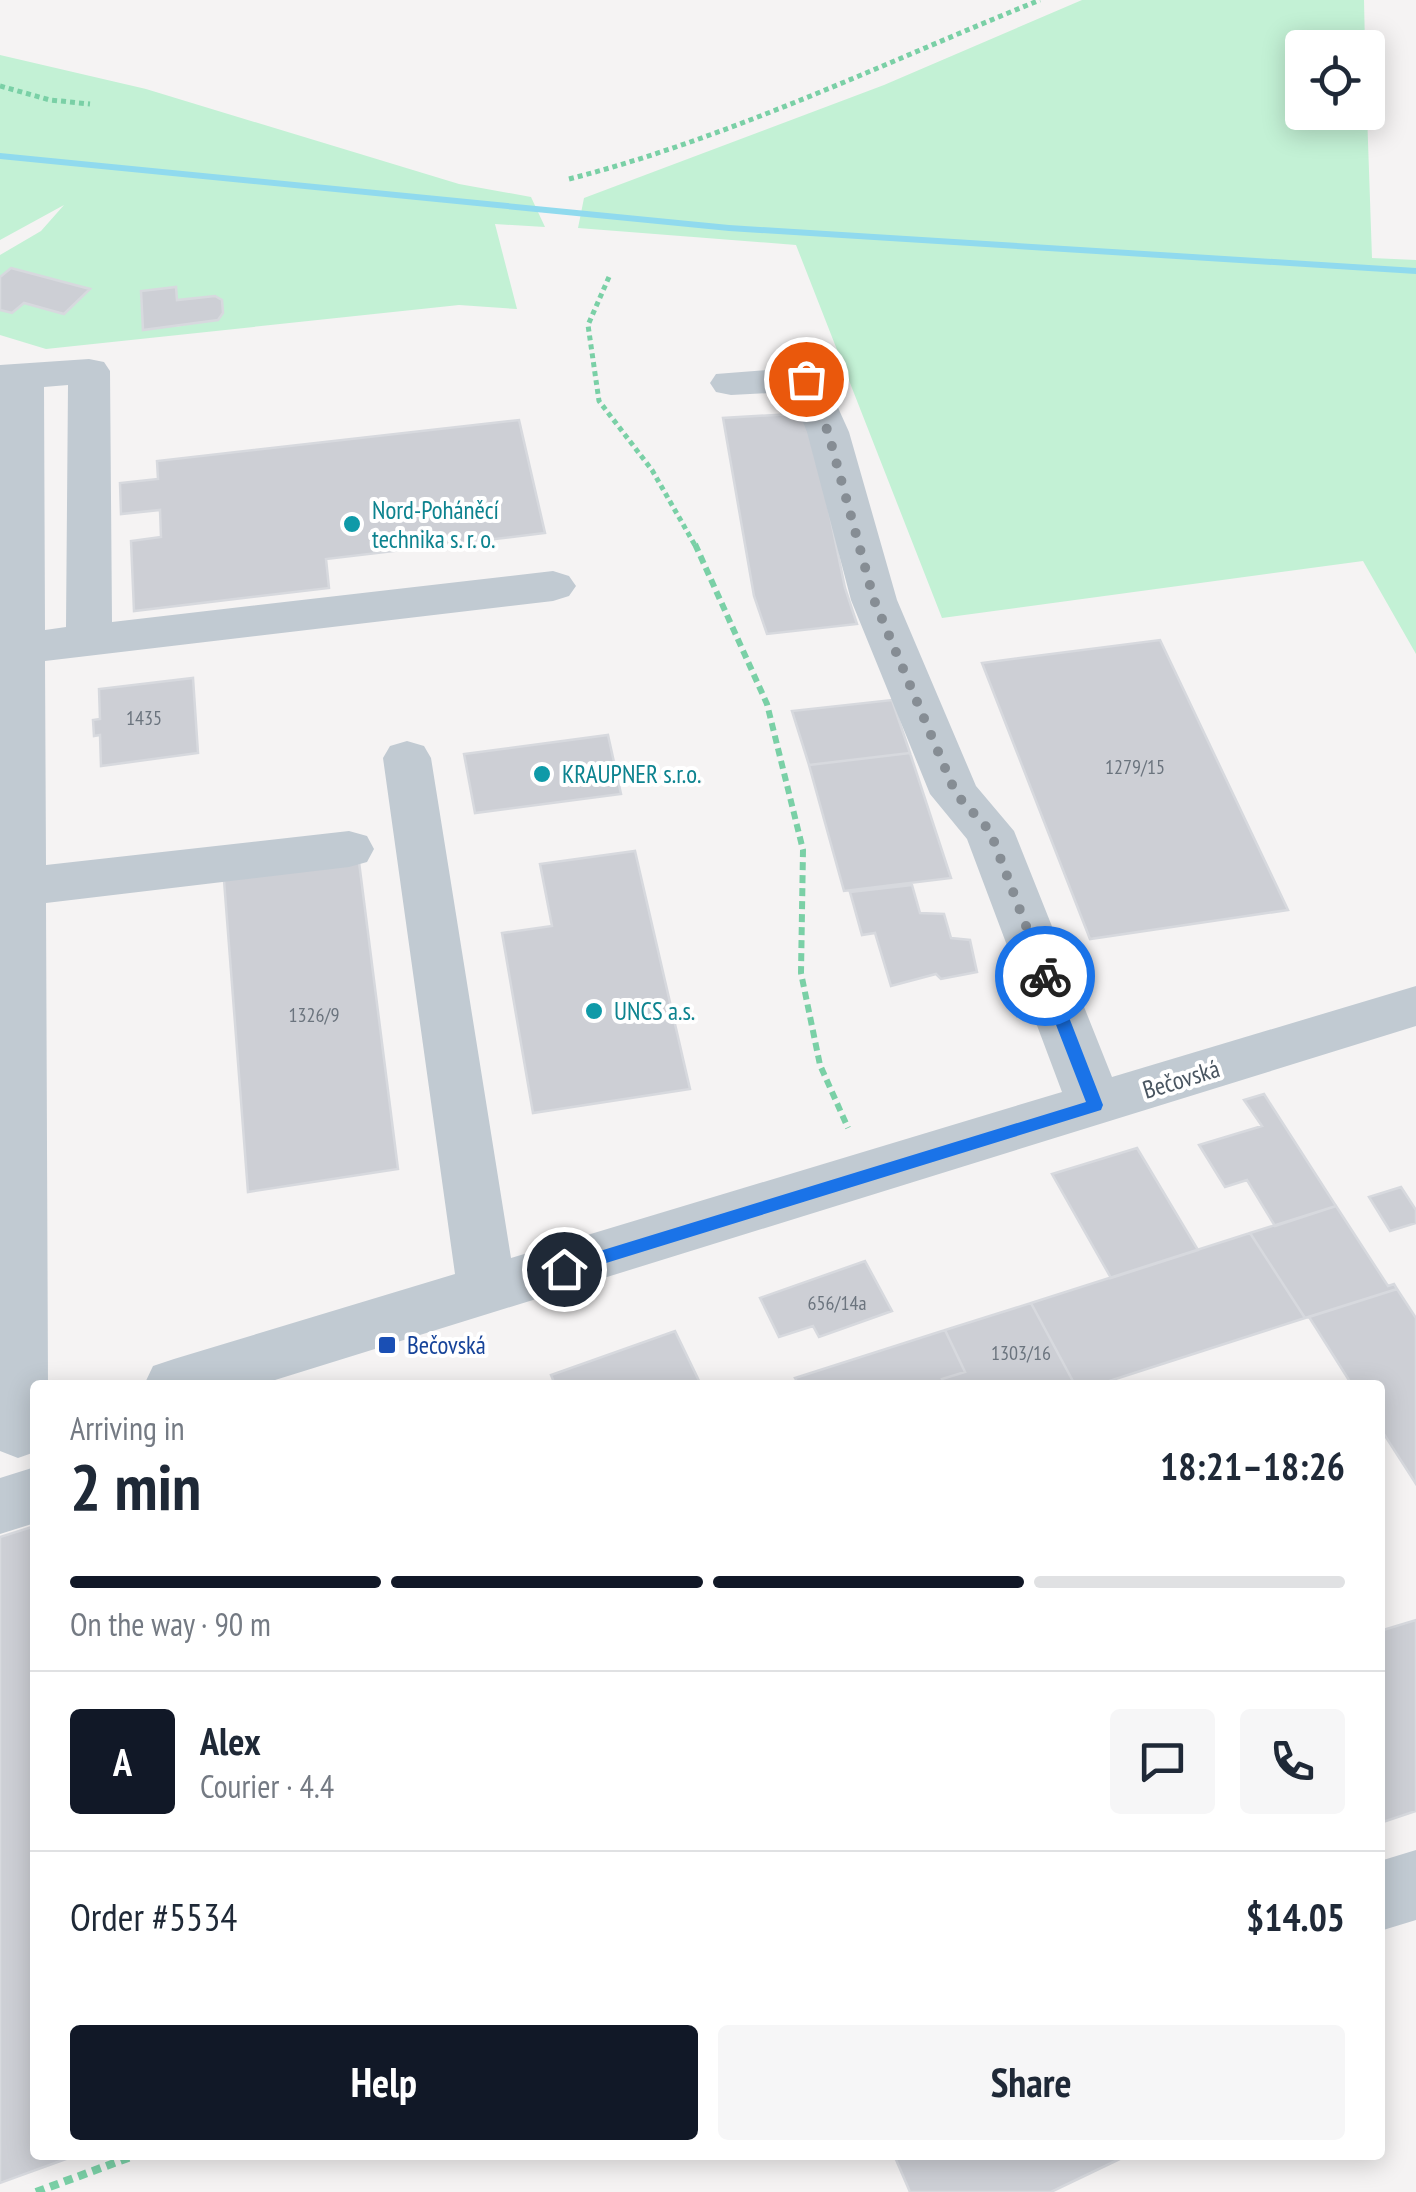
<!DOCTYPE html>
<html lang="en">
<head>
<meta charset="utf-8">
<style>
	body { margin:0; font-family:"PT Sans Narrow",sans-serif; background:#f6f6f7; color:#1f2937; height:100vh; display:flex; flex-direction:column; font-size:38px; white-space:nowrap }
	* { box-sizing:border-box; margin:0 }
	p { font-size:32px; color:#747a83 }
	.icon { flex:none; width:55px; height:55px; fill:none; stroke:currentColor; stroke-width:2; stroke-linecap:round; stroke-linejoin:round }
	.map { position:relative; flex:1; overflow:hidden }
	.panel { position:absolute; left:30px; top:1380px; width:1355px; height:780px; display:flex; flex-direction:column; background:#fff; border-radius:10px; box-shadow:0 5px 25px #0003 }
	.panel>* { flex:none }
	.fabs { position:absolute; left:1285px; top:30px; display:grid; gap:20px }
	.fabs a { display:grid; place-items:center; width:100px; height:100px; border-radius:10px; background:#fff; box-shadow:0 5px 25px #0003; font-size:50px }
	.pin { position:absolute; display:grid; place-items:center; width:85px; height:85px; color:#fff; margin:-42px; border:5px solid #fff; border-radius:50%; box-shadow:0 2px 10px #0007 }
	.courier { position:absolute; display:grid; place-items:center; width:100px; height:100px; margin:-50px; border:8px solid #1a73e8; border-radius:50%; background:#fff; color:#222; box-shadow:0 2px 12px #0007 }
	.overview em { font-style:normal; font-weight:700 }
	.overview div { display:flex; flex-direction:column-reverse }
	.overview { display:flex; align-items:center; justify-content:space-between; height:170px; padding:0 40px }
	h1 { font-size:65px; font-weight:700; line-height:75px }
	.bar { display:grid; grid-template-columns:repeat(4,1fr); gap:15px 10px; align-content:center; height:120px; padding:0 40px }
	.bar i { height:12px; border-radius:8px; background:#e0e1e3 }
	.bar .current { background:#111827 }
	.bar p { grid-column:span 4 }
	.line { display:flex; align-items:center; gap:25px; padding:0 40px; border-top:2px solid #e0e1e3 }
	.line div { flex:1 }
	.round { display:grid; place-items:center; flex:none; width:105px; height:105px; border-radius:10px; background:#f6f6f7 }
	.primary-button { display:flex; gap:20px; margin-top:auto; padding:20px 40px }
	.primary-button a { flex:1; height:115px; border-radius:10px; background:#111827; color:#fff; font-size:40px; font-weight:700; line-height:115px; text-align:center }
	.primary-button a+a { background:#f6f6f7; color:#1f2937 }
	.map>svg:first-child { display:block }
</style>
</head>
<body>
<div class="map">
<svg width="1416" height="2192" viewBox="0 0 1416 2192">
	<rect width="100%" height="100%" fill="#f5f3f3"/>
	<!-- green -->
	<path fill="#c3f1d5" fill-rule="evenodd" d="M1082,0h282l1,47 -63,1v64l65,1 5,145 44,2v394l-53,-93 -421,57 -146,-373 -218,-17 6,-30 300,-113z
		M0,55l146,34 313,95 72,13 14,30 -50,-3 22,85 -58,-4 -413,44 -46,-14v-25l12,3 12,-10 40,11 25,-24 -78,-22 -11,9v-22l41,-24 23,-26 -64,35zM175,287l2,13 38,-4 7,5 1,12 -41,13 -39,3 -2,-38z"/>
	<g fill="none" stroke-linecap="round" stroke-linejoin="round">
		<!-- stream -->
		<path fill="#90daee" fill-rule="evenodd" d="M0,153l729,72 687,43v6l-687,-43 -729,-72z"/>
	</g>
	<!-- building -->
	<path fill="#cdcfd5" stroke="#d7d9de" stroke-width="2.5" d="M11,268l79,21 -26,25 -40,-11 -12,10 -12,-3v-33z
		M176,287l1,13 38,-4 7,4 1,13 -5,7 -75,10 -2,-39z
		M809,413l36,175 12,36 -90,10 -13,-38 -31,-178z
		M519,420l26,113 -219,26 3,29 -195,23 -3,-70 30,-4 -1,-27 -39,4 -1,-31 38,-4 -1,-18z
		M1160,640l128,270 -198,29 -108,-276z
		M193,678l5,75 -97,13 -1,-31 -6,1 -1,-16 7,-1 -1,-30z
		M892,700l18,53 -101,12 -17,-54z
		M608,735l13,59 -146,19 -11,-59z
		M910,753l41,125 -107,13 -35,-126z
		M635,851l55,238 -157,24 -31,-180 50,-7 -12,-62z
		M359,862l39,307 -150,23 -24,-312z
		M912,885l8,28 24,1 7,24 19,2 7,32 -36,7 -5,-5 -45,12 -16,-53 -13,2 -12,-43z
		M1264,1094l72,112 -61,20 -28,-46 -22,7 -26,-42 63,-19 -18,-26z
		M1137,1148l61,102 -87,28 -59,-104z
		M1401,1187l15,23v13l-26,8 -21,-34z
		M1336,1206l52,80 6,-2 3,5 -92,29 -55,-85z
		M1250,1233l55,85 -208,67h-22l-44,-82z
		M865,1261l27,50 -73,26 -6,-11 -34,11 -19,-39z
		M1397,1289l19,29v166l-36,-56v-43h-28l-43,-68z
		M1031,1303l44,82h-130l-3,-6 23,-7 -20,-42z
		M945,1330l20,42 -23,7 3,6h-146l-4,-7z
		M675,1331l26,54h-146l-4,-10z
		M35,1526v629h42l-77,28v-646z
		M1416,1620v191l-36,12v-192z
		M894,2155h234l-77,37h-141z"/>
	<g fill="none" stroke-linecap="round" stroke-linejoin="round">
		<!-- path-far2 -->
		<path stroke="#7ad0a6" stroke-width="5" stroke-dasharray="5 4" stroke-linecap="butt" d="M0,86l50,14 40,4
			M569,179c161,-41 317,-117 471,-179
			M609,277l-21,48 11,76 53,69 44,77"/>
		<!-- path-far1 -->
		<path stroke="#7ad0a6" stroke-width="6" stroke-dasharray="8 5" stroke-linecap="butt" d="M695,544l72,160 36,146 -2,123 19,92 28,63"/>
		<!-- path -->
		<path stroke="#7ad0a6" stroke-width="8" stroke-dasharray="9 6" stroke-linecap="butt" d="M36,2192l100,-37"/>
		<!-- minor -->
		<path fill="#c1cad2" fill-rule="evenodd" d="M89,359l15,3 6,9 2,251 441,-51 16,5 7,10 -7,10 -16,5 -508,60 1,204 303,-34 18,5 7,13 -7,13 -18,5 -303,36 2,482h-13v67l-17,6 -18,-7v-1086zM68,385l-2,242 -21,3 -1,-243z
			M806,367l15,3 28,62 48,168 79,186 38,45 98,246 304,-91v40l-1157,359h-115l9,-19 21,-7 281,-85 -72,-516 7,-12 17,-5 17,5 7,12 80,500 551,-166 -95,-253 -37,-45 -79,-194 -44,-168 -16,-40 -60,3 -15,-3 -6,-9 6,-9z
			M35,1467v56l-35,11v-56z
			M1416,1850v70l-36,11v-70z"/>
	</g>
	<!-- route -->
	<path fill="#1a73e8" d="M1045,971l8,5 50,129 -2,5 -537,166 -7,-2v-10l7,-2 522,-160 -49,-126z"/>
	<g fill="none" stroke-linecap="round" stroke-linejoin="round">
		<!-- done -->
		<path stroke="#868d94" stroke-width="10" stroke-dasharray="0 18" d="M806,379l22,53 46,168 82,194 34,37 55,145"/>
	</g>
	<!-- markers -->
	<g fill="#0f9aa8" stroke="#fff" stroke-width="4">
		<circle cx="352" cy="524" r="10"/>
		<circle cx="542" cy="774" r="10"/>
		<circle cx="594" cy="1011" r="10"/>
	</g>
	<rect fill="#1a4fb4" stroke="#fff" stroke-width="4" x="377" y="1335" width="20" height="20" rx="5"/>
	<g text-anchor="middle" stroke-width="8" stroke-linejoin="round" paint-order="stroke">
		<!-- number labels -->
		<g font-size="20" fill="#6b747e">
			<text x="144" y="725">1435</text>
			<text x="1135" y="774">1279/15</text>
			<text x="314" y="1022">1326/9</text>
			<text x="837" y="1310">656/14a</text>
			<text x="1021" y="1360">1303/16</text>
		</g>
		<!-- culture labels -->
		<g font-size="25" fill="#0d838f" stroke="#fff" text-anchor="start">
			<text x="372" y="519">Nord-Poháněcí<tspan x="372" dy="29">technika s. r. o.</tspan></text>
			<text x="562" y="783">KRAUPNER s.r.o.</text>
			<text x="614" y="1020">UNCS a.s.</text>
		</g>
		<!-- street labels -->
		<g font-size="25" fill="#4a5661" stroke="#fff">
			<text transform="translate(1181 1079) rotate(-17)" y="9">Bečovská</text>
		</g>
		<!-- transit labels -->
		<g font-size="25" fill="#164399" stroke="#fff" text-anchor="start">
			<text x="407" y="1354">Bečovská</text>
		</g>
	</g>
</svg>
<div class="fabs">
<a><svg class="icon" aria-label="locate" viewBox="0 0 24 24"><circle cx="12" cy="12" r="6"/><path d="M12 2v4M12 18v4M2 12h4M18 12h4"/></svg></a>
</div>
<div class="pin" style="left:806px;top:379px;background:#ea580c"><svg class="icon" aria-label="bag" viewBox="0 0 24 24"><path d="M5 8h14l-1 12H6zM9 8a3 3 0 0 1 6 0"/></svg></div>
<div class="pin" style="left:564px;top:1269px;background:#1f2937"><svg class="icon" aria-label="home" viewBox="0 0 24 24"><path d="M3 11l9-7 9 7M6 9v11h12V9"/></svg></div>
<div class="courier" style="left:1045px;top:976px"><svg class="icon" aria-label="bike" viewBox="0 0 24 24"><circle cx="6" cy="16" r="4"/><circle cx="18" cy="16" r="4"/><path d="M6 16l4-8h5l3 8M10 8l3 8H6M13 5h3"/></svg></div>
<section class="panel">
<div class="overview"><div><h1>2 min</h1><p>Arriving in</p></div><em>18:21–18:26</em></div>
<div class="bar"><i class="current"></i><i class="current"></i><i class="current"></i><i></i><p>On the way · 90 m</p></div>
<div class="line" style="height:180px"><b class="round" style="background:#111827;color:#fff">A</b><div><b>Alex</b><p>Courier · 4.4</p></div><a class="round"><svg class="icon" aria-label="chat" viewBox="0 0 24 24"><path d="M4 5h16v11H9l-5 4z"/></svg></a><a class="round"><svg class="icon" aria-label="phone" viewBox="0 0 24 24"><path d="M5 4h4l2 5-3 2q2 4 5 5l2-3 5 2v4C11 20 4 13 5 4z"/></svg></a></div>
<div class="line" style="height:130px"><div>Order #5534</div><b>$14.05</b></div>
<div class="primary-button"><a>Help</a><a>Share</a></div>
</section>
</div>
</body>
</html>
